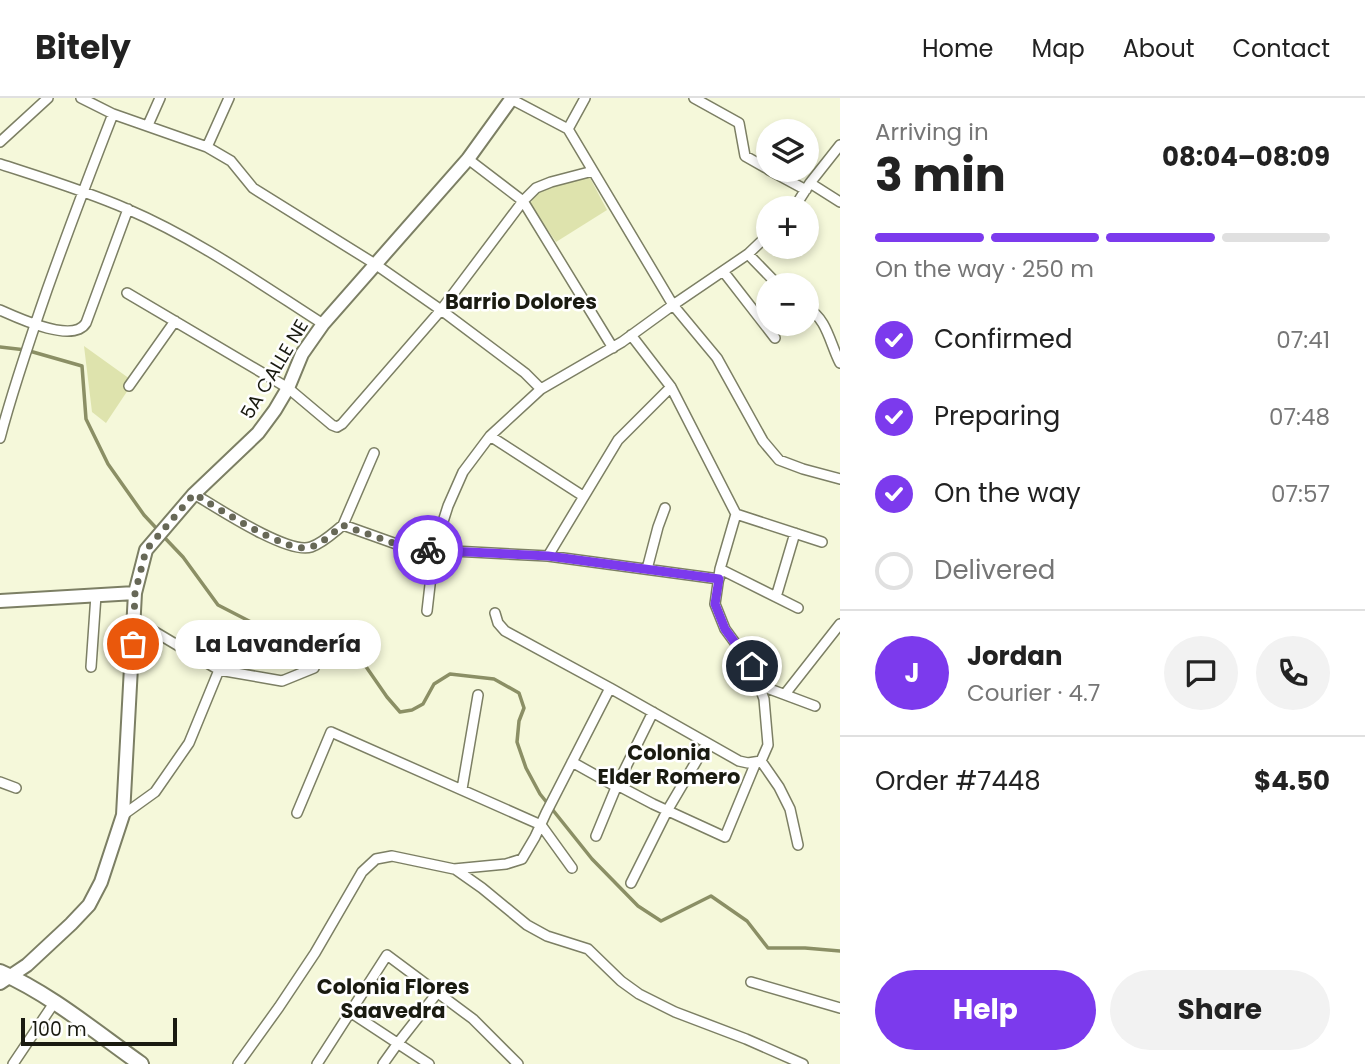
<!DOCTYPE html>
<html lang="en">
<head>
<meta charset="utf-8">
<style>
	body { margin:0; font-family:Poppins,sans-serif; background:#f2f2f2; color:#222; height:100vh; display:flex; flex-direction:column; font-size:26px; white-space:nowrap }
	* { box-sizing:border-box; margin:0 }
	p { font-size:23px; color:#767676 }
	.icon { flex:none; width:38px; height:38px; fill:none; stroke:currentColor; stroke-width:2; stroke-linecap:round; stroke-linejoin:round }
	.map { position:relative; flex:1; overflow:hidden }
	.panel { display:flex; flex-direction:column; background:#fff; width:525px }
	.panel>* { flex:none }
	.controls { position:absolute; left:756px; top:21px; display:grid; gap:14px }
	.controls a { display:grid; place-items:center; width:63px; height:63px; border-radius:50%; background:#fff; box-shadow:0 4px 10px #0003; font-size:35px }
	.scale { position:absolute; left:21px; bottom:18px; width:156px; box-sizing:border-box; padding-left:7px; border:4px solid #1a1b11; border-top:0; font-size:19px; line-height:24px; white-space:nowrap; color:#1a1b11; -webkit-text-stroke:5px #fff; paint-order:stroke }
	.pin { position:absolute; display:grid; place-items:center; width:60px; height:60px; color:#fff; margin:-30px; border:4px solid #fff; border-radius:50%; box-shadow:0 2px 7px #0007 }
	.courier { position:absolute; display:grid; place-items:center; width:70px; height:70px; margin:-35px; border:5px solid #7c3aed; border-radius:50%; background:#fff; color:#222; box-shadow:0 2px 9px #0007 }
	.bubble { position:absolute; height:49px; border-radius:24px; background:#fff; box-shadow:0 4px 10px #0003; font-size:23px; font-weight:700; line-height:49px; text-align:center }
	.summary em { font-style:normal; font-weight:700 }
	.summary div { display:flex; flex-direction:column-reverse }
	.summary { display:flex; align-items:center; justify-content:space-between; height:119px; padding:0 35px }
	h1 { font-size:46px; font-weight:700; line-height:52px }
	.bar { display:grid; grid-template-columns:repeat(4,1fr); gap:10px 7px; align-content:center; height:84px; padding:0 35px }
	.bar i { height:9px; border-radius:5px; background:#e0e0e0 }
	.bar .current { background:#7c3aed }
	.bar p { grid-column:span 4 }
	.line { display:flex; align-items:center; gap:18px; padding:0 35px; border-top:2px solid #e0e0e0 }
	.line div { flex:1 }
	.round { display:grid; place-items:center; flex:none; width:74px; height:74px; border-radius:37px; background:#f2f2f2 }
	ol { padding:0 35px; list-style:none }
	li { display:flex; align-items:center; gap:21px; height:77px }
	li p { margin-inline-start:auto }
	li .icon { padding:7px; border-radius:50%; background:#7c3aed; color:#fff; stroke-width:4 }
	li:last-child { color:#767676 }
	li i { width:38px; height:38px; border:4px solid #e0e0e0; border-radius:50% }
	.cta { display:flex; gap:14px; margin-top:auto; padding:14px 35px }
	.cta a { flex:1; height:80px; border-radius:42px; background:#7c3aed; color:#fff; font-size:28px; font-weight:700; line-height:80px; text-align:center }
	.cta a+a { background:#f2f2f2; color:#222 }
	header { display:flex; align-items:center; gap:42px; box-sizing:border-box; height:98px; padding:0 35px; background:#fff; border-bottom:2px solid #e0e0e0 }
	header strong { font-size:33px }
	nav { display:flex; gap:38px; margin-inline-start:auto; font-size:24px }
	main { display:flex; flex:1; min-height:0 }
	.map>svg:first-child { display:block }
</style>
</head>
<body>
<header>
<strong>Bitely</strong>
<nav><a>Home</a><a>Map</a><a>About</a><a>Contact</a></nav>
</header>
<main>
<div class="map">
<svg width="840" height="966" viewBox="0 0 840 966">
	<rect width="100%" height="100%" fill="#f5f8da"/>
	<!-- green -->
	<path fill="#dee3ad" d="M589,78l18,34 -51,32 -26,-38 9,-14z
		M84,248l46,33 -7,8 5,3 -22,33 -14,-11z"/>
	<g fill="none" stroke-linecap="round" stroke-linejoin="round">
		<!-- stream -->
		<path stroke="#8b8f65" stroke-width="3.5" d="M0,249l26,3 56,16 4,53 22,45 36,51 14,15
			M163,438l20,21 35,48 33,17 64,1 22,9 23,26 27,39 13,15 12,-2 11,-6 11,-20 16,-10 44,5 25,14 5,15 -5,13 -2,21 9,26 14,26 52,65 46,47 23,15 50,-25 36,25 21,27h37l35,3"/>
		<defs>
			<path id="street" d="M81,0l32,16 94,33 24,14 22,27 122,76 66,46 84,63 16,16
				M694,0l45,25 6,33 23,13
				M511,1l57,30 105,176 44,53 46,83 16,19 24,9 37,10
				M148,27l12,-27
				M568,31l17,-31
				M0,44l48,-44
				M207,49l22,-49
				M468,61l55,42 90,147
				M0,66c43,14 86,27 127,45 70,30 132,74 196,115
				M769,72l37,20
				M810,85l30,19
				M794,110l16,-25 30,-38
				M748,156l30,31
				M723,173l52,67
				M127,195l161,95 44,37 5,2 5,-3 99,-114 82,-109 13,-13 15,-6 42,-11
				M807,210c20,10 23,36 33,55
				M0,212c18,8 73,34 86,13l42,-114
				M631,237l40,52 65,127 86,28
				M129,288l46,-65
				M490,338l93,60
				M0,340c13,-50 30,-99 47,-148 21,-59 43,-117 66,-176
				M194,396c22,13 94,61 117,53 12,-4 22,-14 32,-22l59,21 32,4 114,6 171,23
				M343,427l31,-72
				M548,458l70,-116 53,-53
				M647,471l11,-42 7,-19
				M720,471l78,39
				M776,499l19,-64
				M427,513l7,-61 14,-44 15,-34 27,-36 51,-47 81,-47 51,-37 75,-51 20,-19
				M495,515l3,10 7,8 105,57
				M135,522l84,50 63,11 32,-13
				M91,569l5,-72
				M759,587l56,21
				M785,596l55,-70
				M761,663l18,26 11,22 8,36
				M572,664l43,24 2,-1 36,-73
				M0,684l16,6
				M462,691l16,-94
				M297,715l34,-81 210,93 31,43
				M123,717l32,-23 34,-49 30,-73
				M596,738l21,-51 36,19 72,33 31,-75
				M455,771l27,19 45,37 20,11 41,13 33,32 18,13 36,18 71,27 57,25
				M631,785l36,-72 40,-68
				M751,884l89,26
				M350,914l79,52
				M13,966l41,-61
				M238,966l41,-57 36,-54 47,-81 14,-13 16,-3 62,13 52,-5 16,-5 13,-22 11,-24 64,-125 129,73 9,2 13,-2 7,-16 -4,-46 -12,-33 -27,-37 -10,-25 5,-35 16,-55
				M317,966l70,-109 86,64 45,45
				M383,966l15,-21 40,-51"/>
			<path id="secondary" d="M0,503l135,-8
				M0,885l27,-18 44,-41 18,-19 12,-23 22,-67 12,-222 11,-43 48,-56 64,-61 17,-23 13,-22 14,-34 21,-30 145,-165 44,-61"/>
			<path id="primary" d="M0,874c49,21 97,61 141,92"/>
		</defs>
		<!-- street casing -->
		<use href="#street" stroke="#7c7f64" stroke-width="12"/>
		<!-- secondary casing -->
		<use href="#secondary" stroke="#7c7f64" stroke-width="16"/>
		<!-- primary casing -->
		<use href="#primary" stroke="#7c7f64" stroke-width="18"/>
		<!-- street -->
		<use href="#street" stroke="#fff" stroke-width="9"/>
		<!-- secondary -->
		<use href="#secondary" stroke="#fff" stroke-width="12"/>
		<!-- primary -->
		<use href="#primary" stroke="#fff" stroke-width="14"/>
	</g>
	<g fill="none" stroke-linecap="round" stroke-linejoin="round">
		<!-- done -->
		<path stroke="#676857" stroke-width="7" stroke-dasharray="0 12.6" d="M133,546l2,-51 11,-43 48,-56c23,13 94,61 117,53 12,-4 22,-14 31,-22l60,21 26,4"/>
		<!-- route -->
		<path stroke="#7c3aed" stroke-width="9" d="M428,452l120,6 171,23 -4,25 10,25 27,37"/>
	</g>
	<g text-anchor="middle" stroke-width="5" stroke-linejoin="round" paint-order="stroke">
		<!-- street labels -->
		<g font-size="19" fill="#1a1b11" stroke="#fff">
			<text transform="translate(274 271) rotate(-59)" y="7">5A CALLE NE</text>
		</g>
		<!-- neighbourhood labels -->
		<g font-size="21" font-weight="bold" fill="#1a1b11" stroke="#fff">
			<text x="521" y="211">Barrio Dolores</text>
			<text x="669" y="662">Colonia<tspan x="669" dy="24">Elder Romero</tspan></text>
			<text x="393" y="896">Colonia Flores<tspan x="393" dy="24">Saavedra</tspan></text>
		</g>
	</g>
</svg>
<div class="controls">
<a><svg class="icon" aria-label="layers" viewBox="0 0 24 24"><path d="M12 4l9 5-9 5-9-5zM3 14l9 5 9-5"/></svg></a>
<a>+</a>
<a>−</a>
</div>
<div class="scale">100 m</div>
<div class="pin" style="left:133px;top:546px;background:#ea580c"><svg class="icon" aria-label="bag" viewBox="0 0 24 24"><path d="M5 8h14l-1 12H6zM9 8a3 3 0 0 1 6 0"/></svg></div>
<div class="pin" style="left:752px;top:568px;background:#1f2937"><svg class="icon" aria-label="home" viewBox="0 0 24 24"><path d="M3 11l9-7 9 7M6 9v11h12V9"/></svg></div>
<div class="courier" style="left:428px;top:452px"><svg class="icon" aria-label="bike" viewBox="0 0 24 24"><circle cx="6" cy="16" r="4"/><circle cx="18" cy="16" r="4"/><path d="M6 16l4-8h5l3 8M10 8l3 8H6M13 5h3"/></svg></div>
<div class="bubble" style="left:175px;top:522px;width:206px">La Lavandería</div>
</div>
<section class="panel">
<div class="summary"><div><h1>3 min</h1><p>Arriving in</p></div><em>08:04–08:09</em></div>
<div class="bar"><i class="current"></i><i class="current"></i><i class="current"></i><i></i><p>On the way · 250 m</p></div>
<ol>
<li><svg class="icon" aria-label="check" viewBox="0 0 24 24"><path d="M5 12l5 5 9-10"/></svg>Confirmed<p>07:41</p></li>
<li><svg class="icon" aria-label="check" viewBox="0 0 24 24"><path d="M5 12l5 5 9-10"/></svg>Preparing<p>07:48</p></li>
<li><svg class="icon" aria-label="check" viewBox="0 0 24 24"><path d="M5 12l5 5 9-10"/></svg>On the way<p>07:57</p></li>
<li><i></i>Delivered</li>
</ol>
<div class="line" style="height:126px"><b class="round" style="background:#7c3aed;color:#fff">J</b><div><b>Jordan</b><p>Courier · 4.7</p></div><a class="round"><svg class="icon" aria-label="chat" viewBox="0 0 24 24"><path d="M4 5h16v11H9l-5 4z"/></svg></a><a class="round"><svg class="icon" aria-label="phone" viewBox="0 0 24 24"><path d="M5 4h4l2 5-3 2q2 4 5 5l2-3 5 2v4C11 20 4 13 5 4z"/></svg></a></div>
<div class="line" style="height:91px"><div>Order #7448</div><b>$4.50</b></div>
<div class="cta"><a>Help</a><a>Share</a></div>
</section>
</main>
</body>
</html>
